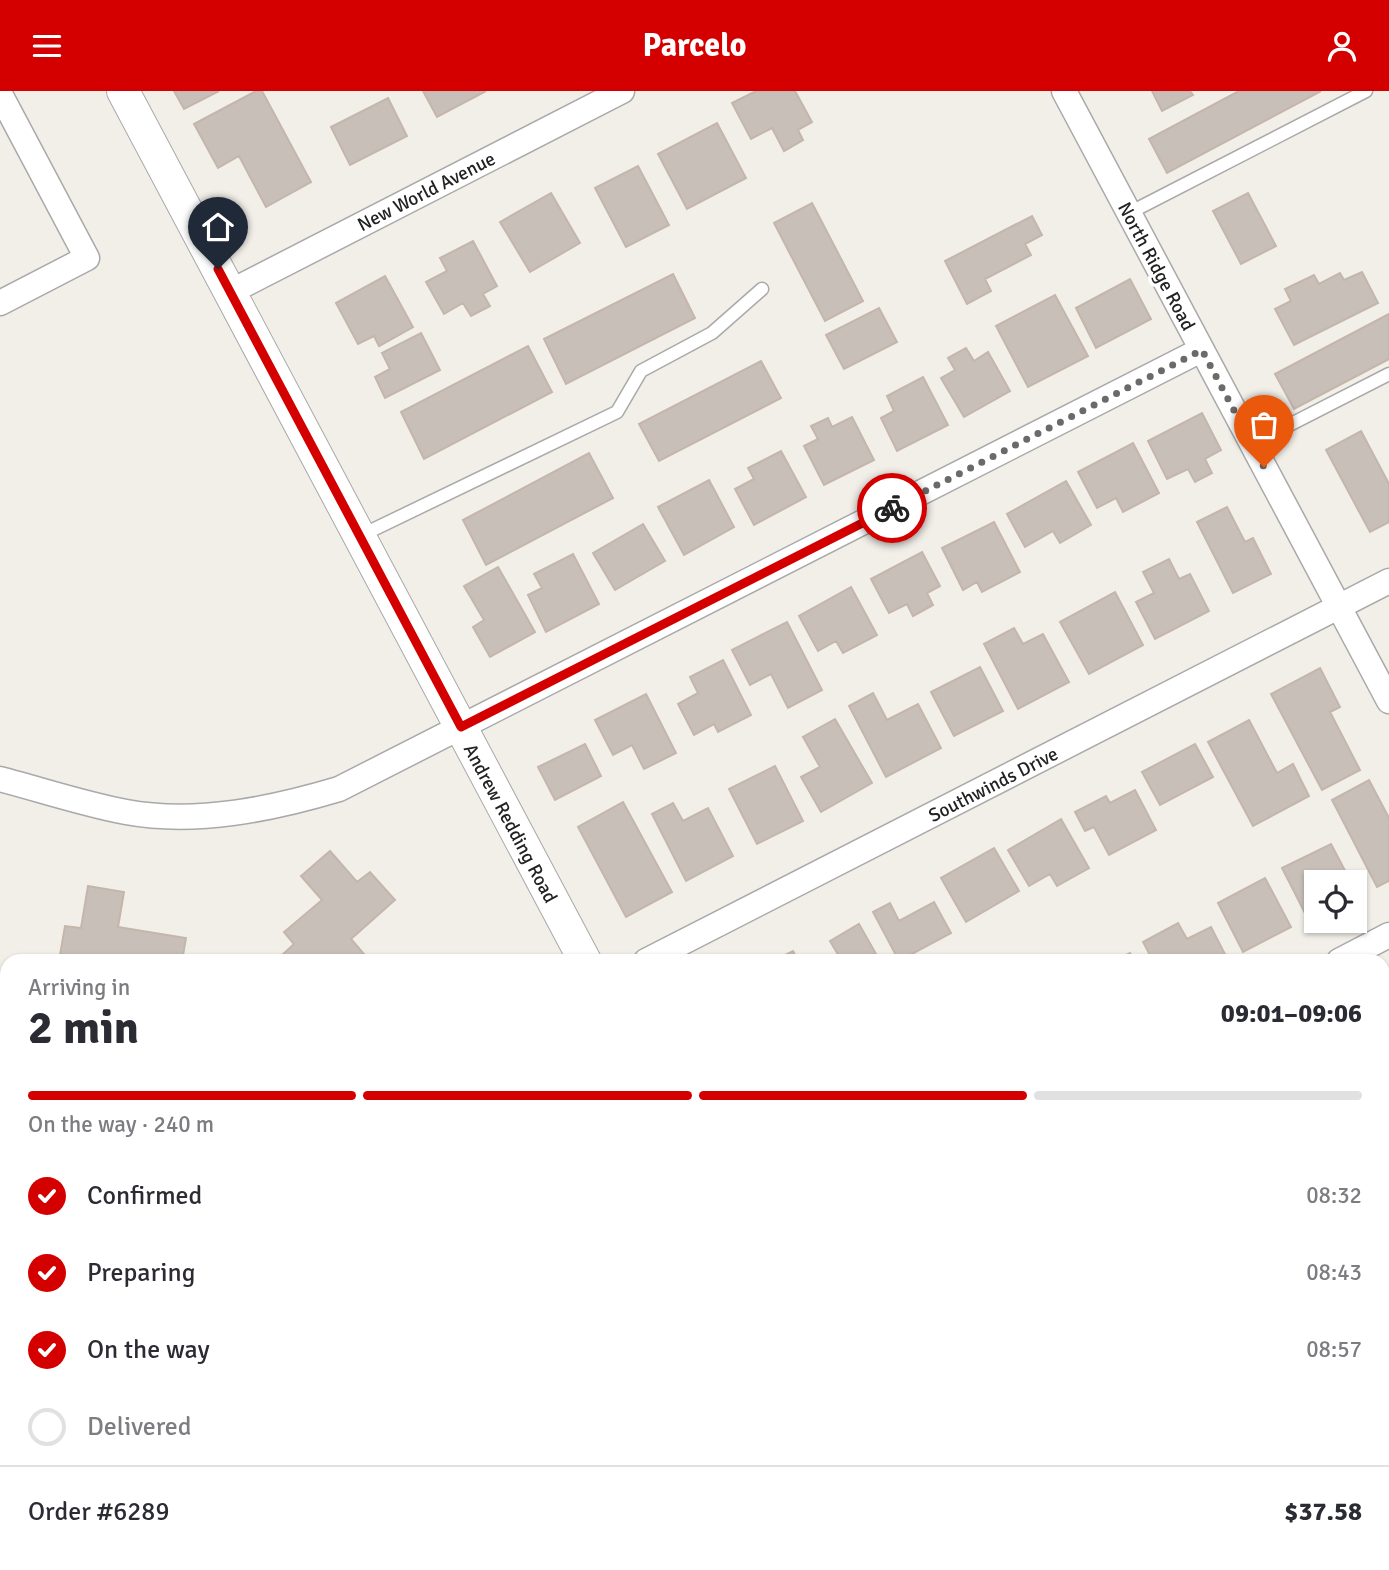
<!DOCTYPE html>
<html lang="en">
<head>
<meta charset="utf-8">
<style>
	body { margin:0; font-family:Signika,sans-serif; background:#f2f2f3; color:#2b2b33; height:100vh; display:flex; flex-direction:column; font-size:26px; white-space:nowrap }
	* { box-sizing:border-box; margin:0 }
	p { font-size:23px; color:#7c7c81 }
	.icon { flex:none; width:38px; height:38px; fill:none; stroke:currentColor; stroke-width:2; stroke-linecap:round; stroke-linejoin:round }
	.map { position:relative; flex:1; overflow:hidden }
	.sheet { position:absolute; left:0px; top:863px; width:1390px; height:618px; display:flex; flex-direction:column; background:#fff; border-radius:21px 21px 0 0; box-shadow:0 2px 5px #0004 }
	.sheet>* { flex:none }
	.tools { position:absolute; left:1304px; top:779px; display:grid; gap:14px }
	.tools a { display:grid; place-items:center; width:63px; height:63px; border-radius:0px; background:#fff; box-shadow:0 2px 5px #0004; font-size:35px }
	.pin { position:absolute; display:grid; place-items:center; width:60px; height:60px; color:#fff; margin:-72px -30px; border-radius:50% 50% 50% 0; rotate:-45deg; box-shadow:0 0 7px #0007 }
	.pin .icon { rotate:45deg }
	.courier { position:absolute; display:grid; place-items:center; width:70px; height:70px; margin:-35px; border:5px solid #d40000; border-radius:50%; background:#fff; color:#222; box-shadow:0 2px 9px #0007 }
	.overview em { font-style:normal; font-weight:800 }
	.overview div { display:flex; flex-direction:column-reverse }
	.overview { display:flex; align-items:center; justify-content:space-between; height:119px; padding:0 28px }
	h1 { font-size:46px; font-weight:800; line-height:52px }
	.bar { display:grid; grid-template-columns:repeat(4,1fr); gap:10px 7px; align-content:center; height:84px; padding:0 28px }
	.bar i { height:9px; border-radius:5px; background:#e1e1e2 }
	.bar .on { background:#d40000 }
	.bar p { grid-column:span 4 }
	.line { display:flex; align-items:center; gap:18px; padding:0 28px; border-top:2px solid #e1e1e2 }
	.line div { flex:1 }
	ol { padding:0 28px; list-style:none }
	li { display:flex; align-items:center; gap:21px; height:77px }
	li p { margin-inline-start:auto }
	li .icon { padding:7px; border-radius:50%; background:#d40000; color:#fff; stroke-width:4 }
	li:last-child { color:#7c7c81 }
	li i { width:38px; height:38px; border:4px solid #e1e1e2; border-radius:50% }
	header { display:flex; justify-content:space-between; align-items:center; height:91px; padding:0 28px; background:#d40000; color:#fff; font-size:32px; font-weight:800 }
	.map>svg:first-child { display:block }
</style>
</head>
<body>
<header><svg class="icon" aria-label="menu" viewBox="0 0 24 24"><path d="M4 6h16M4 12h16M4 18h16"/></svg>Parcelo<svg class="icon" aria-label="person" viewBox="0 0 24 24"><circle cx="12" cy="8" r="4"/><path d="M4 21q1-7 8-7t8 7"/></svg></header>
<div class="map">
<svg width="1389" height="1479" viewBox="0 0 1389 1479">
	<rect width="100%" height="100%" fill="#f2efe9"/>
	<!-- grass -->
	<path fill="#cdebb0" d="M7,1340v134h866l3,5h-876v-135z"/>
	<!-- building -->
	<path fill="#c7bfb8" stroke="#c4b6ab" stroke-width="2" d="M174,0h45l-35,18z
		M256,0h6l49,91 -45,25 -27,-51 -21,12 -24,-44z
		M423,0h63l-49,26z
		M756,0h39l17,31 -14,8 5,10 -19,11 -12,-23 -21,11 -19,-36z
		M1152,0h38l3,4 -31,16z
		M1239,0h82l-154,82 -18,-34z
		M388,7l19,38 -57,29 -19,-38z
		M717,32l29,55 -59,31 -29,-55z
		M638,75l31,59 -43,22 -31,-59z
		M551,102l29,50 -50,29 -30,-50z
		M1248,102l28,53 -35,18 -28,-53z
		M812,112l51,98 -38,20 -51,-98z
		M1032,125l10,19 -17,9 6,11 -46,24 6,12 -24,13 -22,-43z
		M473,150l24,45 -14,8 7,12 -19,10 -8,-13 -19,11 -18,-32 21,-11 -7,-13z
		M1362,181l16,31 -84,42 -19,-36 16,-8 -6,-12 29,-14 5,9 21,-11 4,7z
		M673,183l22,44 -129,66 -22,-45z
		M385,185l28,51 -34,19 -5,-10 -16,8 -22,-41z
		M1130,188l21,40 -55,29 -20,-40z
		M1055,204l33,61 -60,31 -32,-61z
		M879,217l18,34 -53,27 -18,-34z
		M1389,223v45l-95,50 -19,-35z
		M421,242l19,37 -55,28 -10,-21 15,-8 -8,-16z
		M528,255l24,46 -128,67 -23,-47z
		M966,257l8,13 14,-9 22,39 -46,26 -23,-39 14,-8 -7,-12z
		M761,270l20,37 -122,63 -20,-37z
		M923,286l25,48 -51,26 -16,-33 13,-7 -7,-15z
		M1202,322l19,37 -16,9 7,14 -17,9 -7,-13 -21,10 -19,-38z
		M852,326l22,43 -50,25 -20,-39 14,-7 -7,-13 17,-8 4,9z
		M1361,340l28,53v38l-19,10 -44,-82z
		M1133,352l26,50 -36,19 -7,-14 -19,10 -19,-36z
		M781,360l25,46 -52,28 -19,-36 19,-10 -6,-11z
		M589,362l24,45 -127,67 -23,-45z
		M709,389l25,47 -50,28 -26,-48z
		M1066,390l25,44 -31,18 -7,-12 -28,16 -18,-33z
		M1227,416l18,35 8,-4 18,36 -38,19 -36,-71z
		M994,431l26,50 -38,20 -5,-10 -14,8 -21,-42z
		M643,433l22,37 -50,29 -22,-37z
		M922,461l18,34 -13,7 6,12 -20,11 -6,-12 -18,9 -18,-34z
		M573,463l26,50 -53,28 -18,-37 14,-7 -8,-14z
		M1169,468l10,20 11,-5 19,37 -54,28 -19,-37 18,-9 -11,-21z
		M498,476l37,65 -45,25 -17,-30 11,-7 -20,-34z
		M851,496l26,48 -34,18 -7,-12 -18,10 -19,-35z
		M1115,501l28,53 -54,29 -29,-52z
		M787,531l35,68 -34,18 -17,-34 -21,11 -18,-35z
		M1014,537l9,16 20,-10 26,48 -51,27 -34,-65z
		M723,569l28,55 -33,17 -4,-8 -20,11 -16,-31 20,-11 -8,-16z
		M980,576l23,44 -49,25 -23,-44z
		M1320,577l20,39 -10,5 30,58 -38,20 -51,-96z
		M873,602l14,27 31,-16 23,44 -55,29 -37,-71z
		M646,603l30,59 -32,16 -12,-24 -19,10 -18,-35z
		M835,628l37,64 -51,29 -20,-35 19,-10 -17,-30z
		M1249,629l28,53 16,-9 16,32 -56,30 -45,-84z
		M585,653l16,32 -46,24 -17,-33z
		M1195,653l18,33 -53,28 -18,-33z
		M775,675l28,55 -46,23 -28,-55z
		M1369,689l20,38v63l-12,6 -45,-87z
		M1135,699l21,40 -47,25 -15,-28 -9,4 -10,-19 31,-16 4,7z
		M623,711l49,90 -46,25 -48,-90z
		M673,712l10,18 25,-13 25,48 -47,25 -34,-67z
		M1061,728l28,49 -32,18 -7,-12 -21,12 -21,-36z
		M1331,753l20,38h-35v30l-9,5 -25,-49z
		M994,757l25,43 -53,31 -25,-44z
		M330,760l27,31 13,-10 25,28 -44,39 19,22h-83l-5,-6 12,-11 -10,-12 38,-32 -21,-24z
		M1265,787l26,49 -48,25 -25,-49z
		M88,795l36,6 -6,35 68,11 -4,23h-123l6,-35 16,2z
		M934,811l17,31 -52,28 -26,-49 17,-9 9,18z
		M1178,832l9,16 24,-12 16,31 -6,3h-68l-10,-19z
		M859,833l21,37h-44l4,-3 -10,-17z
		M793,860l5,10h-25z
		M1130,862l4,8h-20z
		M1385,920l4,7v42l-7,3v-51z
		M1389,1301v43l-7,-12v-28z
		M981,1474h81l-10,5h-68z
		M1280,1474h64l3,5h-77z"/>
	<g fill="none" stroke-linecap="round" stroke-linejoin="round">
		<defs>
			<path id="service" d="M1129,122l237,-122
				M1252,353l137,-70
				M360,445l257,-124 24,-41 71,-38 50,-44
				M1382,1446l7,12
				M1158,1479l10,-5"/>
			<path id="minor" d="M1064,0l325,610
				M0,3l87,164 -87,45
				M230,201l392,-201
				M0,688c42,11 84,25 126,33 70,13 146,-3 213,-23l862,-439
				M646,870l743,-380
				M1339,870l50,-26
				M1382,1123l7,-3
				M0,1286l7,-4"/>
			<path id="tertiary" d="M123,0l462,870
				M905,1474l2,5"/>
		</defs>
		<!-- service casing -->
		<use href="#service" stroke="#a9a9a9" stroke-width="15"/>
		<!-- minor casing -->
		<use href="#minor" stroke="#a9a9a9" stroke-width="27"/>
		<!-- tertiary casing -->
		<use href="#tertiary" stroke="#a9a9a9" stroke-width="34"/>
		<!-- service -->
		<use href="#service" stroke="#fff" stroke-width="12"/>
		<!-- minor -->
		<use href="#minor" stroke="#fff" stroke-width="24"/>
		<!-- tertiary -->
		<use href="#tertiary" stroke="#fff" stroke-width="32"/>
	</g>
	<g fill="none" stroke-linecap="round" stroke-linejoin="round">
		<!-- done -->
		<path stroke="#6b6a68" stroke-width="7" stroke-dasharray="0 12.6" d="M892,417l310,-158 62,117"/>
		<!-- route -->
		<path stroke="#d40000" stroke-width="9" d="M218,178l243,458 431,-219"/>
	</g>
	<g text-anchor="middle" stroke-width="7" stroke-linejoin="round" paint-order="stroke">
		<!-- street labels -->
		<g font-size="19" fill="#222" stroke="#fff">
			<text transform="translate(426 100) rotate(-27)" y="7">New World Avenue</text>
			<text transform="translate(1157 175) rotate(62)" y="7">North Ridge Road</text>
			<text transform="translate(993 693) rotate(-27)" y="7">Southwinds Drive</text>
			<text transform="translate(511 732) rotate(62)" y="7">Andrew Redding Road</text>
		</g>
	</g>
</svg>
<div class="tools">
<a><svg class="icon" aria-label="locate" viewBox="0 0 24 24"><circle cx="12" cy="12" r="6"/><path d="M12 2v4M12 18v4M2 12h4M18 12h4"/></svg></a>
</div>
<div class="pin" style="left:1264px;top:376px;background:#ea580c"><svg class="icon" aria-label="bag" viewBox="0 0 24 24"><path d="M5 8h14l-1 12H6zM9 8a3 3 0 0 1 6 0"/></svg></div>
<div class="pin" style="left:218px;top:178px;background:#1f2937"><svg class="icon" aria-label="home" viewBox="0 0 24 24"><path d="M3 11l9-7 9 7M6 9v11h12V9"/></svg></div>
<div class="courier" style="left:892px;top:417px"><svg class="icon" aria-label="bike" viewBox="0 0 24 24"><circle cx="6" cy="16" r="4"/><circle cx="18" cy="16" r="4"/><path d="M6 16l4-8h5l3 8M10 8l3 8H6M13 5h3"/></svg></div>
<section class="sheet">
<div class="overview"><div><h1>2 min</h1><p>Arriving in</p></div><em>09:01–09:06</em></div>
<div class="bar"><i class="on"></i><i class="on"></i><i class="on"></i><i></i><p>On the way · 240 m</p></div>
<ol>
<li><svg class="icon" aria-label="check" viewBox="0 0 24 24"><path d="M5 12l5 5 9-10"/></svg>Confirmed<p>08:32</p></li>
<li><svg class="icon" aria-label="check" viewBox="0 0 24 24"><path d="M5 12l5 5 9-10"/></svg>Preparing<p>08:43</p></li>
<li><svg class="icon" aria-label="check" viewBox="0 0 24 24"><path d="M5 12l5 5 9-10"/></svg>On the way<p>08:57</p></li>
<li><i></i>Delivered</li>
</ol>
<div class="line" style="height:91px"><div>Order #6289</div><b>$37.58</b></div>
</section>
</div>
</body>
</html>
